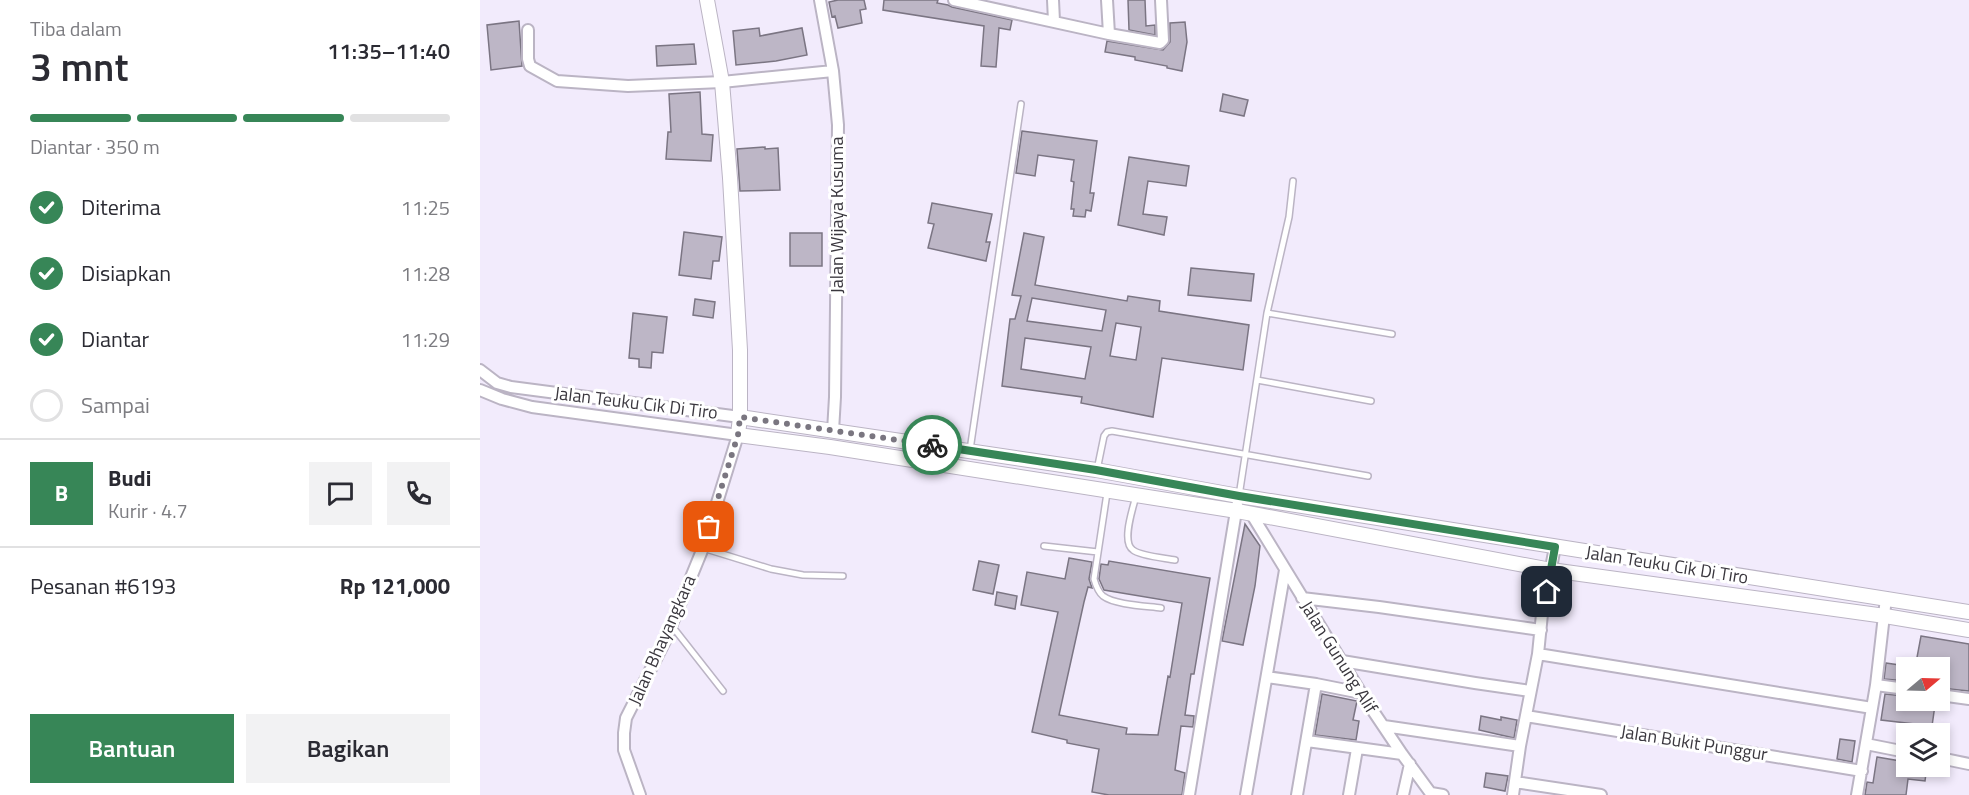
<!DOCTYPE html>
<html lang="id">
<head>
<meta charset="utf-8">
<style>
	body { margin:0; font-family:"Titillium Web",sans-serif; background:#f2f2f3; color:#2b2b33; height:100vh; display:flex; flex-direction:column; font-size:22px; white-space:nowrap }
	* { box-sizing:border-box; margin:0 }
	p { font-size:20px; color:#7c7c81 }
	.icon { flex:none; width:33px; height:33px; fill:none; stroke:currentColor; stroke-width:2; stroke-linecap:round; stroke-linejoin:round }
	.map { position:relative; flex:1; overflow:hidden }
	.sheet { display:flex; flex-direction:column; background:#fff; width:480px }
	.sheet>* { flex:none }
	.needle { width:39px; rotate:71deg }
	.controls { position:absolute; left:1416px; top:657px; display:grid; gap:12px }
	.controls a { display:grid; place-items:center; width:54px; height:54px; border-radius:0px; background:#fff; box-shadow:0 3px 9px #0003; font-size:30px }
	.pin { position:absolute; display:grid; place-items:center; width:51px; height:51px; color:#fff; margin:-26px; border-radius:12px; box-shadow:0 3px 9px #0006 }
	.courier { position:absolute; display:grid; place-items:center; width:60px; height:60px; margin:-30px; border:4px solid #378657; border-radius:50%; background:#fff; color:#222; box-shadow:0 2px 8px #0007 }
	.headline em { font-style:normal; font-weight:600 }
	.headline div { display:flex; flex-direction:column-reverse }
	.headline { display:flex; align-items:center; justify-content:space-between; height:102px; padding:0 30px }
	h1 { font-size:39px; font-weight:600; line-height:45px }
	.bar { display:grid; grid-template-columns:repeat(4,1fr); gap:9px 6px; align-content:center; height:72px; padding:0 30px }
	.bar i { height:8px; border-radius:4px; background:#e1e1e2 }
	.bar .selected { background:#378657 }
	.bar p { grid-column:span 4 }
	.line { display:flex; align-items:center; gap:15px; padding:0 30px; border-top:2px solid #e1e1e2 }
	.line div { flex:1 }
	.round { display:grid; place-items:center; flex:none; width:63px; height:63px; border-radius:0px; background:#f2f2f3 }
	ol { padding:0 30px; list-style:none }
	li { display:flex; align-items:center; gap:18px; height:66px }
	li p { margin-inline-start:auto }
	li .icon { padding:6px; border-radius:50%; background:#378657; color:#fff; stroke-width:4 }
	li:last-child { color:#7c7c81 }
	li i { width:33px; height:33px; border:3px solid #e1e1e2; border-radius:50% }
	.button { display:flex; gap:12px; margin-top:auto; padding:12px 30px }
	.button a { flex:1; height:69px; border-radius:0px; background:#378657; color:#fff; font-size:24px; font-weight:600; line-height:69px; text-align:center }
	.button a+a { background:#f2f2f3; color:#2b2b33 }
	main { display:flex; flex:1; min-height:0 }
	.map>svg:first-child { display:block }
</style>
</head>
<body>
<main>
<section class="sheet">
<div class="headline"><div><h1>3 mnt</h1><p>Tiba dalam</p></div><em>11:35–11:40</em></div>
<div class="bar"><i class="selected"></i><i class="selected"></i><i class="selected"></i><i></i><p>Diantar · 350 m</p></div>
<ol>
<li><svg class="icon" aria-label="check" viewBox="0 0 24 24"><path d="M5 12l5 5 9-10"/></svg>Diterima<p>11:25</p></li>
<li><svg class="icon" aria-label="check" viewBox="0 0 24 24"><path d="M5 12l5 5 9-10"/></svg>Disiapkan<p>11:28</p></li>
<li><svg class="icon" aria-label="check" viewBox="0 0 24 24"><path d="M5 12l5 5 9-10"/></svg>Diantar<p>11:29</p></li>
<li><i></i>Sampai</li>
</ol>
<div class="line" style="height:108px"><b class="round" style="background:#378657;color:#fff">B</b><div><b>Budi</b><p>Kurir · 4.7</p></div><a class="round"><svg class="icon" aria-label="chat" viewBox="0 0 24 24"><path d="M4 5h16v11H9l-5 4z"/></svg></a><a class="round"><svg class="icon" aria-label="phone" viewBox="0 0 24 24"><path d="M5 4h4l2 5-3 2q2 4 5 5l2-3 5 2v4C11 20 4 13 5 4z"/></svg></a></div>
<div class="line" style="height:78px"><div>Pesanan #6193</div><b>Rp 121,000</b></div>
<div class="button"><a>Bantuan</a><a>Bagikan</a></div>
</section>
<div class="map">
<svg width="1489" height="795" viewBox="0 0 1489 795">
	<rect width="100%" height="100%" fill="#f2ebfc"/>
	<!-- building -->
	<path fill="#bdb6c6" stroke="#7b7583" stroke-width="1.5" fill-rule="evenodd" d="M358,0h26l2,9 -6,1 2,13 -24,5 -3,-12 -3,1 -3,-15z
		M404,0h54l-1,3 11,2 4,2 60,13 -2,10 -11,-2 -3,39 -15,-1 3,-40 -101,-16z
		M648,0h17l1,26 9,-1v10l-26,-5z
		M39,21l3,45 -31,4 -4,-45z
		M705,22l2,20 -5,29 -15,-3v-2l-32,-6v-3l-30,-5 2,-11 56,9 7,-8v-19z
		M279,28l1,8 42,-8 5,27 -31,6 -40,4 -3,-34z
		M214,44l2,20 -39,2 -1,-20z
		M220,92l2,42 11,1 -2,26 -45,-2 2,-27h3l-2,-38z
		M743,94l25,6 -4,16 -24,-5z
		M542,131l75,10 -7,52h4l-3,18 -5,-1 -1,7 -12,-1 1,-7h-3l3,-27 -3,-1 3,-21 -36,-5 -3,21 -19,-3z
		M285,147v2l13,-1 2,42 -40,1 -3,-42z
		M649,157l60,9 -3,20 -38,-5 -5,33 24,3 -3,18 -46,-10z
		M452,203l60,11 -6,28h4l-4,19 -58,-13 6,-24 -6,-1z
		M204,232l38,5 -3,24h-6l-2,18 -32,-4z
		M310,233h32v33h-32z
		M544,233l20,4 -9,48 92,16 1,-5 32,5 -1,10 90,14 -6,45 -81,-12 -9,59 -72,-14 1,-6 -80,-11 8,-67h5l6,-23 -9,-1zM552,298l74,12 -4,21 -75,-10zM636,323l25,4 -5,33 -26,-4zM545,338l66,9 -6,32 -64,-10z
		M711,268l63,6 -3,27 -63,-6z
		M215,299l20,3 -2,16 -20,-3z
		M153,313l34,4 -4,36 -11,-1 -1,16 -12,-1v-8l-10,-1z
		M765,524l15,22 -5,40 -12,59 -21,-4z
		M589,558l23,4 -3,17 3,9 -4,-1 -4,15 -25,113 68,13 -1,6 32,1 10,-59 2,1 12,-74 -78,-13 -5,-11 2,-15 7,1 1,-4 101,17 -16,96h-3l-6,41 9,1 -1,11 -12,-1 -6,44 10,3 -3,22h-73l-17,-3 7,-43 -32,-6v-3l-35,-8 26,-120 -37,-7 6,-33 38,7z
		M499,561l20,4 -6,29 -20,-4z
		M517,592l20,4 -2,13 -20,-4z
		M1441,636l48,8v47l-29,-3v-20h-25z
		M1406,663l20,3v15l-22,-2z
		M842,694l35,7 -4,19 6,1 -3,19 -41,-5z
		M1405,694l19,2 3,5 28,4 -3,21 -51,-6z
		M1001,716l20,4v-3l16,3 -3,18 -35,-8z
		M1360,739l15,2 -3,21 -15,-3z
		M1397,757l29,5v4h21l-2,15 -17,-2 -2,16h-41l2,-13 6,1z
		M1006,773l22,3 -3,15 -21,-4z"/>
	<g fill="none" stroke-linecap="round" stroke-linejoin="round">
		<defs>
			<path id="service" d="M787,313l125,21
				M777,380l114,21
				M490,450l51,-346
				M617,470l7,-34 3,-4 5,-1 256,45
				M627,493l-13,86c2,7 4,13 9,17 12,9 43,10 58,12
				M656,496c-3,12 -15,46 -3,54 7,6 32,8 42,10
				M759,496l28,-183 22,-96 4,-36
				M564,546l54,6
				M223,548l68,21 32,6 40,1
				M192,626l51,65"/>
			<path id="minor" d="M340,0l13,71 5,54 -3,272 -2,34
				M474,0l155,34 51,9 3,-3 -2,-40
				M573,0l1,21
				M627,0l2,34
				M48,30v29l2,7 27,15 71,5 94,-4 111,-11
				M0,370l17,13 14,4 229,30
				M0,390l22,9 30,8 206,28 -35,113 -38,93 -39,77 -2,15v17l16,45
				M772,515l109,178 41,61 30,41
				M822,598l77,9 162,23
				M1058,654l334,54
				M862,661l133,22 55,8
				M787,677l49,7 45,9
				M1396,685l30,4
				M1460,695l29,4
				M1046,716l336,55
				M904,726l136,20
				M827,741l95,13
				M1386,744l40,8
				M1460,758l29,6
				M1035,782l86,13
				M951,793l12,2
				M709,795l48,-290
				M766,795l39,-225
				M817,795l19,-111
				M869,795l8,-46
				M923,795l7,-31
				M1033,795l7,-49 18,-92 4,-40 13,-67
				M1377,795l19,-110 10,-87"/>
			<path id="tertiary" d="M227,0l15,82 8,96 10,172v67l-2,18 92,12 407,64 314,59 334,46 84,14
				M260,417l356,53 143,26 730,116"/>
		</defs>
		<!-- service casing -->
		<use href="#service" stroke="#bbb4c4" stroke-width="8"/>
		<!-- minor casing -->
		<use href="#minor" stroke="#bbb4c4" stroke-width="14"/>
		<!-- tertiary casing -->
		<use href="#tertiary" stroke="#bbb4c4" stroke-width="16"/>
		<!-- service -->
		<use href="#service" stroke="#fff" stroke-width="5"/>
		<!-- minor -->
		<use href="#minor" stroke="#fff" stroke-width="10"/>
		<!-- tertiary -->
		<use href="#tertiary" stroke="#fff" stroke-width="14"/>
	</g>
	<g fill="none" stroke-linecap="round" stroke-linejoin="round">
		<!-- done -->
		<path stroke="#7a7680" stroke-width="6" stroke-dasharray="0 10.8" d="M229,527l29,-92 2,-18 192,28"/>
		<!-- route -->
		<path stroke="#378657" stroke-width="8" d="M452,445l164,25 143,26 316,51 -8,45"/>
	</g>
	<g text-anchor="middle" stroke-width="6" stroke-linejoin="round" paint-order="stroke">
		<!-- street labels -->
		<g font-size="18" fill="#3a373e" stroke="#fff">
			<text transform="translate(357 215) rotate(-90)" y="6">Jalan Wijaya Kusuma</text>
			<text transform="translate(156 403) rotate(7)" y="6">Jalan Teuku Cik Di Tiro</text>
			<text transform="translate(1187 565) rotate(9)" y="6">Jalan Teuku Cik Di Tiro</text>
			<text transform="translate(182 640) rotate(-66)" y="6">Jalan Bhayangkara</text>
			<text transform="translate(859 657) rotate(58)" y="6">Jalan Gunung Alif</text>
			<text transform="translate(1214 743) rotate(9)" y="6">Jalan Bukit Punggur</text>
		</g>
	</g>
</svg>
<div class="controls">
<a><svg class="needle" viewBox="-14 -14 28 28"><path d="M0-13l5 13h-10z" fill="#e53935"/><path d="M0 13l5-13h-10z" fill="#7c7c81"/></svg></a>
<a><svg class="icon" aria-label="layers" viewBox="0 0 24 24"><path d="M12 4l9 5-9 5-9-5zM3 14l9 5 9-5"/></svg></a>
</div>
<div class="pin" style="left:229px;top:527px;background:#ea580c"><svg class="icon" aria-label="bag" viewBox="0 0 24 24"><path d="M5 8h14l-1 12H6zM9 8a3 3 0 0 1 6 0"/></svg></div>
<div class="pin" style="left:1067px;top:592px;background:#1f2937"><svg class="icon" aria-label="home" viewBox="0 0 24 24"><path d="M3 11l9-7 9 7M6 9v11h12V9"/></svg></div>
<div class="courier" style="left:452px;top:445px"><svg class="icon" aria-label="bike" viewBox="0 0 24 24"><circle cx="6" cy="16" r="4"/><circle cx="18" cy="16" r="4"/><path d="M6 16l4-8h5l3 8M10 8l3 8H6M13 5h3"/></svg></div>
</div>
</main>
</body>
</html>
